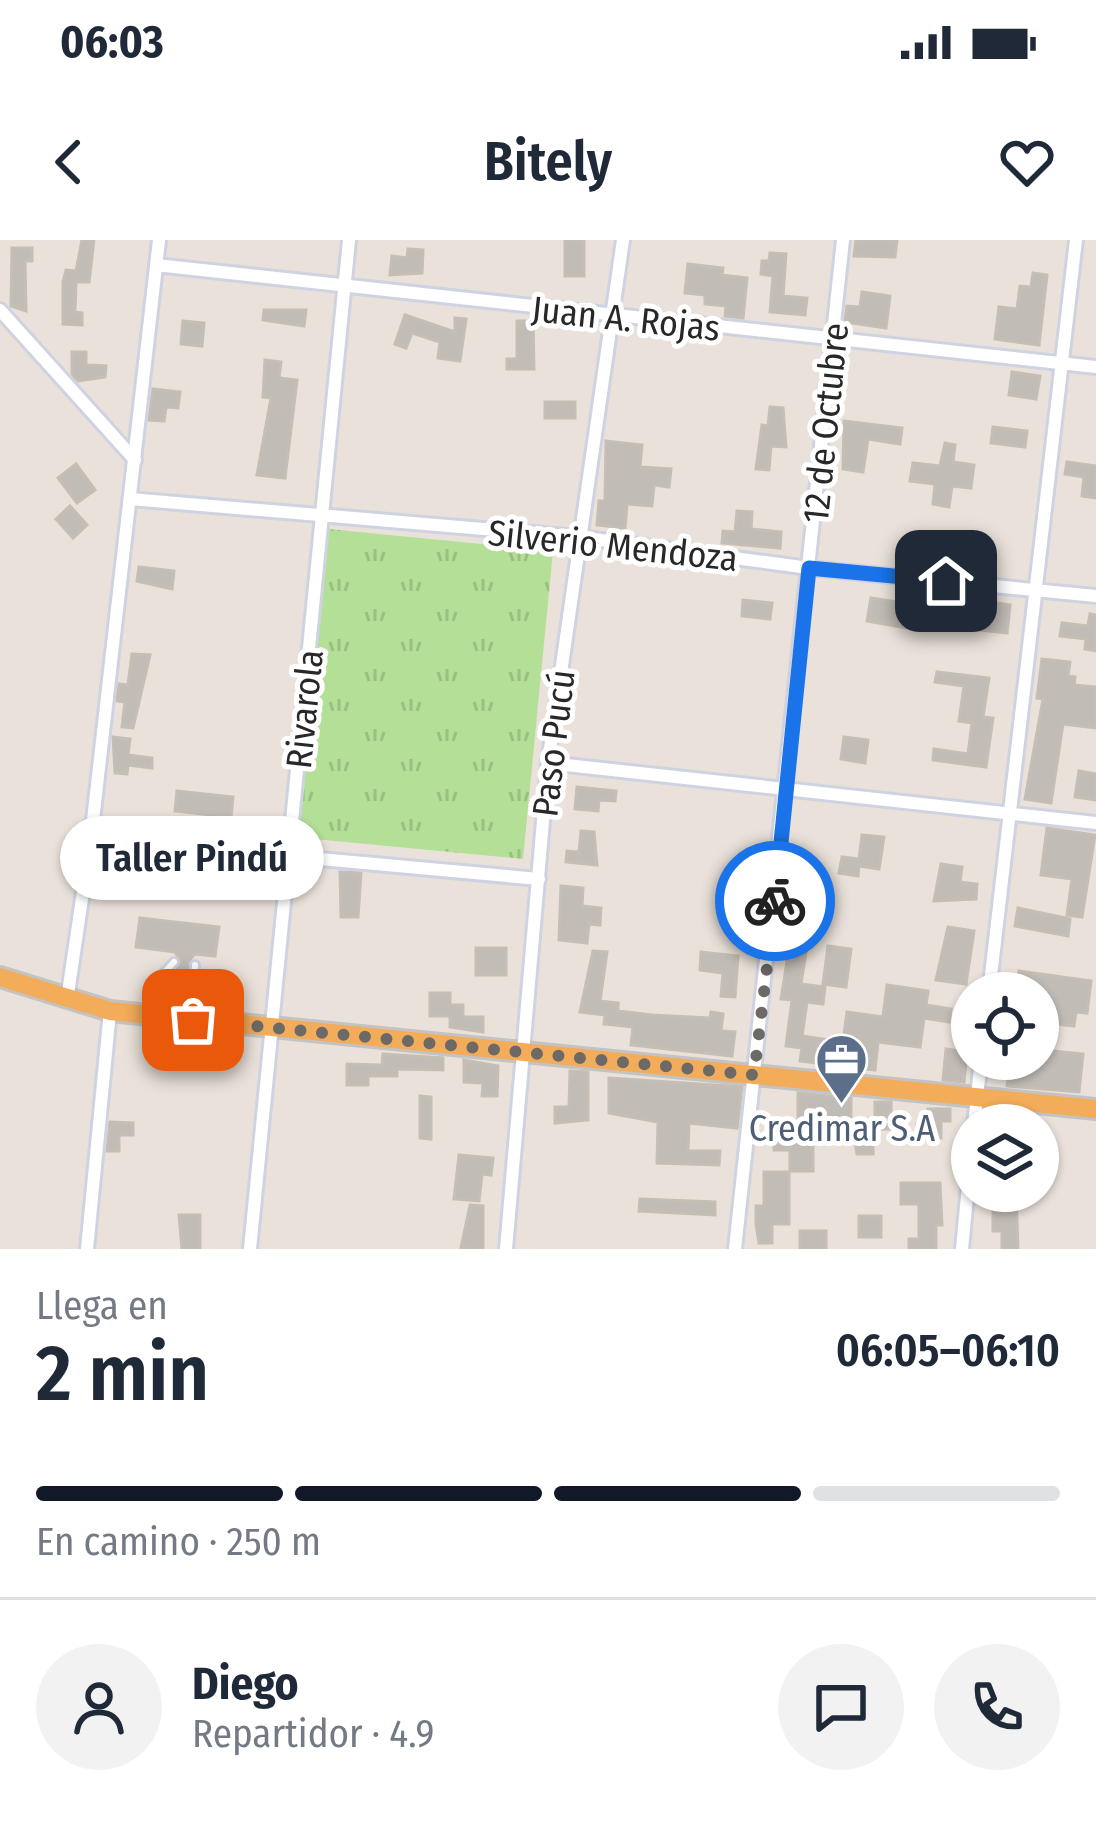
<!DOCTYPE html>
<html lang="es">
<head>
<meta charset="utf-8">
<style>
	body { margin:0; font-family:"Fira Sans Condensed",sans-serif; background:#f2f2f3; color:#1f2937; height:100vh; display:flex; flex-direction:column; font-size:45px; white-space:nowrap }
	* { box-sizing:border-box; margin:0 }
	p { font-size:39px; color:#747a83 }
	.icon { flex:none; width:66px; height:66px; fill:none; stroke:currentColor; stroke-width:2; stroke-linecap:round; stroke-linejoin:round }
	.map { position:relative; height:1009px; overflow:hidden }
	.side { display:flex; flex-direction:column; background:#fff; flex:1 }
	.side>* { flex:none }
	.fabs { position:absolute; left:951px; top:732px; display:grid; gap:24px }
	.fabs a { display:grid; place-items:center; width:108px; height:108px; border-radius:50%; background:#fff; box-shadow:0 3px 9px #0004; font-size:60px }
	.pin { position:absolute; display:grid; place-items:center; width:102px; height:102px; color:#fff; margin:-51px; border-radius:24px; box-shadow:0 6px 18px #0006 }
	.courier { position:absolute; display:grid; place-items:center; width:120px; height:120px; margin:-60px; border:9px solid #1a73e8; border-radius:50%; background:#fff; color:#222; box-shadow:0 3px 15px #0007 }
	.bubble { position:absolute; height:84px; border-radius:42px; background:#fff; box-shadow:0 3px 9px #0004; font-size:39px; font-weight:600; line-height:84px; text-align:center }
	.headline em { font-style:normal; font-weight:600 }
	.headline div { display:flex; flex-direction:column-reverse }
	.headline { display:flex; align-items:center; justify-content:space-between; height:204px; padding:0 36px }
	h1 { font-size:78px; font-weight:600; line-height:90px }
	.bar { display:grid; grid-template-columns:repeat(4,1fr); gap:18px 12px; align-content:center; height:144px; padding:0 36px }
	.bar i { height:15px; border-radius:9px; background:#e0e1e3 }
	.bar .on { background:#111827 }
	.bar p { grid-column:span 4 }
	.line { display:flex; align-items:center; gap:30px; padding:0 36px; border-top:3px solid #e0e1e3 }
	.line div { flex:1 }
	.round { display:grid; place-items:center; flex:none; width:126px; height:126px; border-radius:63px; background:#f2f2f3 }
	.status { display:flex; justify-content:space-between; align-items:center; height:84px; padding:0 60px; background:#fff; direction:ltr }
	.status svg { height:33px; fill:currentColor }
	header { display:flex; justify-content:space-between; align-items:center; height:156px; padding:0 36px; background:#fff; font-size:54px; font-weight:600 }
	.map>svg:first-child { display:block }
</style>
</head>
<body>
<div class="status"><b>06:03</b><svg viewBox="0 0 49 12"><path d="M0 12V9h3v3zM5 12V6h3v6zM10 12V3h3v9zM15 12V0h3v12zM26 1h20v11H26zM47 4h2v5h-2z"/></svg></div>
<header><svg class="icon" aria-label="back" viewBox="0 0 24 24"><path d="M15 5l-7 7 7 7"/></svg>Bitely<svg class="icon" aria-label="heart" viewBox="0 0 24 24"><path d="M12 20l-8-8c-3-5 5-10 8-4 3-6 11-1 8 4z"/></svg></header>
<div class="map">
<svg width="1096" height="1009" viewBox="0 0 1096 1009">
	<defs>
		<pattern id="grass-tufts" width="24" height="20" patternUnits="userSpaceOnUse" patternTransform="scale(3)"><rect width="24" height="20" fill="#b4df97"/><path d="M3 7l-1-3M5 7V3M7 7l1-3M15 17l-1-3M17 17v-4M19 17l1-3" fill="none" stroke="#9bbf82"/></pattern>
	</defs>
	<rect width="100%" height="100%" fill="#eae2da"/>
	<!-- grass -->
	<path fill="url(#grass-tufts)" d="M318,288l235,23 -30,308 -240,-23z"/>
	<!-- building -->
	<path fill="#c2bcb7" stroke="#c5beb4" stroke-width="3" d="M82,0h12l-5,42h-13l-1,30 7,1v12l-19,-1v-42l3,-12 10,1z
		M565,0h19v36h-19z
		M856,0h41l-2,17 -41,-1z
		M12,8h20v13h-7l1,50 -15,-5z
		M408,9l15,1 -1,23 -32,2 2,-19 15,2z
		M770,13l16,1 -3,42 24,2 -2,17 -35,-3 3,-36 -12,-2 1,-13h7z
		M688,24l35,4 -1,7 25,3 -4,40 -18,-2 1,-10 -21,-2v-9l-20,-2z
		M1033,33l14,2 -8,70 -44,-6 4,-32 18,2 3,-23 11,1z
		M862,52l28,4 -4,32 -41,-6 2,-16 13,1z
		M264,70h42l-2,16 -41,-6z
		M405,75l50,17v-14l11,1 -6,42 -22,-3 2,-16 -28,-9 -6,15 -11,-4z
		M183,81l21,2 -2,23 -21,-2z
		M517,81h16l1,48h-27v-10h10z
		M72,112h14v13l20,1 -1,11 -27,4 -6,-7z
		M265,120l16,2 -2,16 18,2 -12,98 -28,-3 14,-77 -8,-1z
		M1012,132l28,4 -4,23 -27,-4z
		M153,149l27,3 -2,16 -12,-1 -2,14 -15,-1z
		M545,162h30v16h-30z
		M770,167l13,1 3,39 -15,-1 -2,24 -13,-1 6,-44 6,1z
		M844,181l58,7 -2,16 -32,-5 -5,33 -20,-3z
		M993,187l34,4 -2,16 -34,-4z
		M606,201l36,4 -2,22 31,2 -2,18 -15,-2 -2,21 -25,-2 -2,24 -28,-3 2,-24h6z
		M945,203l10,2 -2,17 21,3 -3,23 -19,-2 -3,21 -16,-3 2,-20 -25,-3 3,-18 27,3z
		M1067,222l29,4v32l-14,-2 2,-19 -19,-3z
		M76,224l19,26 -18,13 -19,-25z
		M70,266l17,19 -14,13 -17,-19z
		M737,271l15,1 -1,17 30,3 -1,16 -58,-5 1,-12 12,1z
		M139,327l35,4 -2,18 -35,-8z
		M871,358l51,8 -3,24 -52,-9z
		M743,360l29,3 -2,16 -28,-3z
		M984,361l26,4 -3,28 -27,-3z
		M1090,374l6,1v36l-11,-2 1,-10 -26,-3 2,-13 26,3z
		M132,414l18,1 -17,73 -11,-1 3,-25 -8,-1 2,-17 9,1z
		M1042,419l28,3 -2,14 7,1 -1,8 22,2v41l-33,-4 -12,79 -26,-4 18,-100 -6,-1z
		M937,432l52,6 -6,39 10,1 -7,49 -53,-7 1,-11 34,5 4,-31 -13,-2 5,-35 -29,-4z
		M113,497l17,2 -2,16 24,3v10l-24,-3 -1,9 -12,-1z
		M844,497l24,3 -3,23 -24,-4z
		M1079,531l17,3v26l-21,-3z
		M577,547l39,4 -1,10 -16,-1 -1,11 -23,-2z
		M177,551l56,6 -2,20 -56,-6z
		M1047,588l48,7 -13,82 -15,-2 5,-36 -31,-4z
		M581,591l13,1 3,33 -31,-3 1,-11 12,1z
		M862,595l22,2 -5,32 -20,-3 -1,10 -19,-3 3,-16 17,2z
		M941,624l21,3 -2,15 17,2 -1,15 -42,2z
		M340,632l21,1 -3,44h-17z
		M561,646l22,2 -1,18 19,2 -1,17 -11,-1 -2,19 -28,-3z
		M1018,668l52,11 -2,17 -53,-10z
		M140,678l79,9 -4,29 -20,-2 -7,8 -2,37 -16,-2 3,-22 8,-13 -6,-10 -39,-5z
		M948,687l26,4 -8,53 -30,-4z
		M791,697l17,3 -7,44 24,3 -2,17 -16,-2 -5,34 41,6 4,-30 36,5 4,-32 41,6 -2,14 25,4 -2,13 -25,-4 -4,29 -42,-5 -3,28 -75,-9 2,-13 -16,-2 6,-46 -11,-1z
		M828,706l23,3 -5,38 -23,-3z
		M476,708h30v27h-30z
		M593,711l14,1 -7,49 18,2v8l34,4 58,3 1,-6 12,2 -2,17 14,1 -3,24 -101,-11 2,-18 -29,-3 1,-9 -25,-3z
		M701,712l37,4 -3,41 -14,-1 2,-23 -23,-3z
		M1019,731l72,10 -4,32 -11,-1 -2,14 -36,-4v-29h-22z
		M430,753h20v12h13v12h20v15l-33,-5v-11h-20z
		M197,794l23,1 -2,30 -24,-2z
		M946,809l21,3 -3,30 -21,-2z
		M1043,810l40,4 -4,38 -72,-6 4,-27 31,4z
		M383,814l60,4v12l-46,-1v7h-29v9h-21v-21l35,1z
		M464,820l34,6 -1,30h-15l1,-13 -19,-1z
		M570,831l18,1v48l-33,3v-16h14z
		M609,838l133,9 -5,41 -48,-5 -1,28h32l-1,14 -62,-2 1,-41 -49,-9z
		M798,853l53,5v21l-38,7v45h-23v-21h-16v-24h24z
		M420,856l11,1v42l-11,-1z
		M875,862h16v27h-18v25h-16l-6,-35h24z
		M928,869h22v12h-9v17h-24v-14h11z
		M110,882l23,1v12h-14v16h-12z
		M459,915l34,3 -2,17 -9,-1 -3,27 -25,-2z
		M764,932h25v52h-17v19h-13l-3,-19v-18h8z
		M901,943h39l2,42h-6v24h-27v-10h10v-35h-18z
		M993,951h23l2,58h-16v-18h-9z
		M640,959l75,3v13l-76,-4z
		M470,965l13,1v43l-22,-1z
		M179,975h21v34h-18z
		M859,976h22v21h-22z
		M800,991h26v18h-26z"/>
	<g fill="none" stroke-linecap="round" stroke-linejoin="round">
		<defs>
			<path id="service" d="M159,773l4,-39 11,-12
				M193,776l2,-51"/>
			<path id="minor" d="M156,25l940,102
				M0,70l135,150
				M130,259l449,38 230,31 287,28
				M548,523l548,60
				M91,598l448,41
				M989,753l87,-753
				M67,760l24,-162 68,-598
				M974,885l7,-66
				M87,1009l23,-238
				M250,1009l99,-1009
				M506,1009l42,-486 75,-523
				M735,1009l108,-1009
				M962,1009l10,-105"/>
			<path id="trunk" d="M0,737l110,34 986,98"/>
		</defs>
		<!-- service casing -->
		<use href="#service" stroke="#cfd3e1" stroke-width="12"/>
		<!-- minor casing -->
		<use href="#minor" stroke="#cfd3e1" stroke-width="18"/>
		<!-- trunk casing -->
		<use href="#trunk" stroke="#c3c3c3" stroke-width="24"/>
		<!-- service -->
		<use href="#service" stroke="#fff" stroke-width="6"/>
		<!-- minor -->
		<use href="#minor" stroke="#fff" stroke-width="12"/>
		<!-- trunk -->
		<use href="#trunk" stroke="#f2ac5a" stroke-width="18"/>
	</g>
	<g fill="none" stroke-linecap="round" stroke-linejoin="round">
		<!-- done -->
		<path stroke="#6c6966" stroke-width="12" stroke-dasharray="0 21.6" d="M193,780l561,55 21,-174"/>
		<!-- route -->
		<path stroke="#1a73e8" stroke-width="15" d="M775,661l34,-333 137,13"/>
	</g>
	<!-- icons -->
	<defs>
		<symbol id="office-pin" viewBox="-11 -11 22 30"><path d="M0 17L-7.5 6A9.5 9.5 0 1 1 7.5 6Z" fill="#5c6f8a" stroke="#fff"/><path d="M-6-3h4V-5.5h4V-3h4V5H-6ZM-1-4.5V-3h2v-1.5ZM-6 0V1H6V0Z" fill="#fff"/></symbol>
	</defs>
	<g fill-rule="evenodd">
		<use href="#office-pin" x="812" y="790" width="59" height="81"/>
	</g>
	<g text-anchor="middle" stroke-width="10" stroke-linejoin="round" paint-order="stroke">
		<!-- street labels -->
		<g font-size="36" fill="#282828" stroke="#fff">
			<text transform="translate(626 78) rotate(6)" y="13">Juan A. Rojas</text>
			<text transform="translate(825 183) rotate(-84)" y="13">12 de Octubre</text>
			<text transform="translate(613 305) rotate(6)" y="13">Silverio Mendoza</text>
			<text transform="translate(304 469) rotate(-84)" y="13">Rivarola</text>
			<text transform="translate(553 503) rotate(-83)" y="13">Paso Pucú</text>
		</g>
		<!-- service labels -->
		<g font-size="36" fill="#4e5e75" stroke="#fff">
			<text x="842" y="901">Credimar S.A</text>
		</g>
	</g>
</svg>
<div class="fabs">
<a><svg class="icon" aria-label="locate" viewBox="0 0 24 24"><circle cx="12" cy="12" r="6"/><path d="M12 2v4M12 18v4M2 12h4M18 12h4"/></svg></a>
<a><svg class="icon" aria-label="layers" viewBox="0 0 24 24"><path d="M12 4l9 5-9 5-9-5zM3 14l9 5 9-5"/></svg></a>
</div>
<div class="pin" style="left:193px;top:780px;background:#ea580c"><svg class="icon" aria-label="bag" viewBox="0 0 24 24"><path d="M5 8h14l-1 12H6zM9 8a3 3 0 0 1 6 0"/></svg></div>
<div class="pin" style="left:946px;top:341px;background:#1f2937"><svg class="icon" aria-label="home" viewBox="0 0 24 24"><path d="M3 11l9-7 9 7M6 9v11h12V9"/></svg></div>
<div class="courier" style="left:775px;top:661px"><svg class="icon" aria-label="bike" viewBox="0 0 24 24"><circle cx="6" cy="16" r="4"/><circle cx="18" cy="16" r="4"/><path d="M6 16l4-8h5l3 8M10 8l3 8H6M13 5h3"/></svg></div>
<div class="bubble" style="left:60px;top:576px;width:264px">Taller Pindú</div>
</div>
<section class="side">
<div class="headline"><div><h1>2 min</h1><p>Llega en</p></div><em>06:05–06:10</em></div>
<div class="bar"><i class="on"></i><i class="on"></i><i class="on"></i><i></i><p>En camino · 250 m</p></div>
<div class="line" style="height:216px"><a class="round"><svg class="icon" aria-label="person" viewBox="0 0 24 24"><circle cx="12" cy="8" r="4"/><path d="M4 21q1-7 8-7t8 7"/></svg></a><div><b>Diego</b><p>Repartidor · 4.9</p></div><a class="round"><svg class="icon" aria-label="chat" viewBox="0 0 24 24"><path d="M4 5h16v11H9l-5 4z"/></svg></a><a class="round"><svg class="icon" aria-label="phone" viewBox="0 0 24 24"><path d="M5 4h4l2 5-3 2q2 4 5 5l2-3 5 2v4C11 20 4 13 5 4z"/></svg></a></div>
</section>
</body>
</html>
